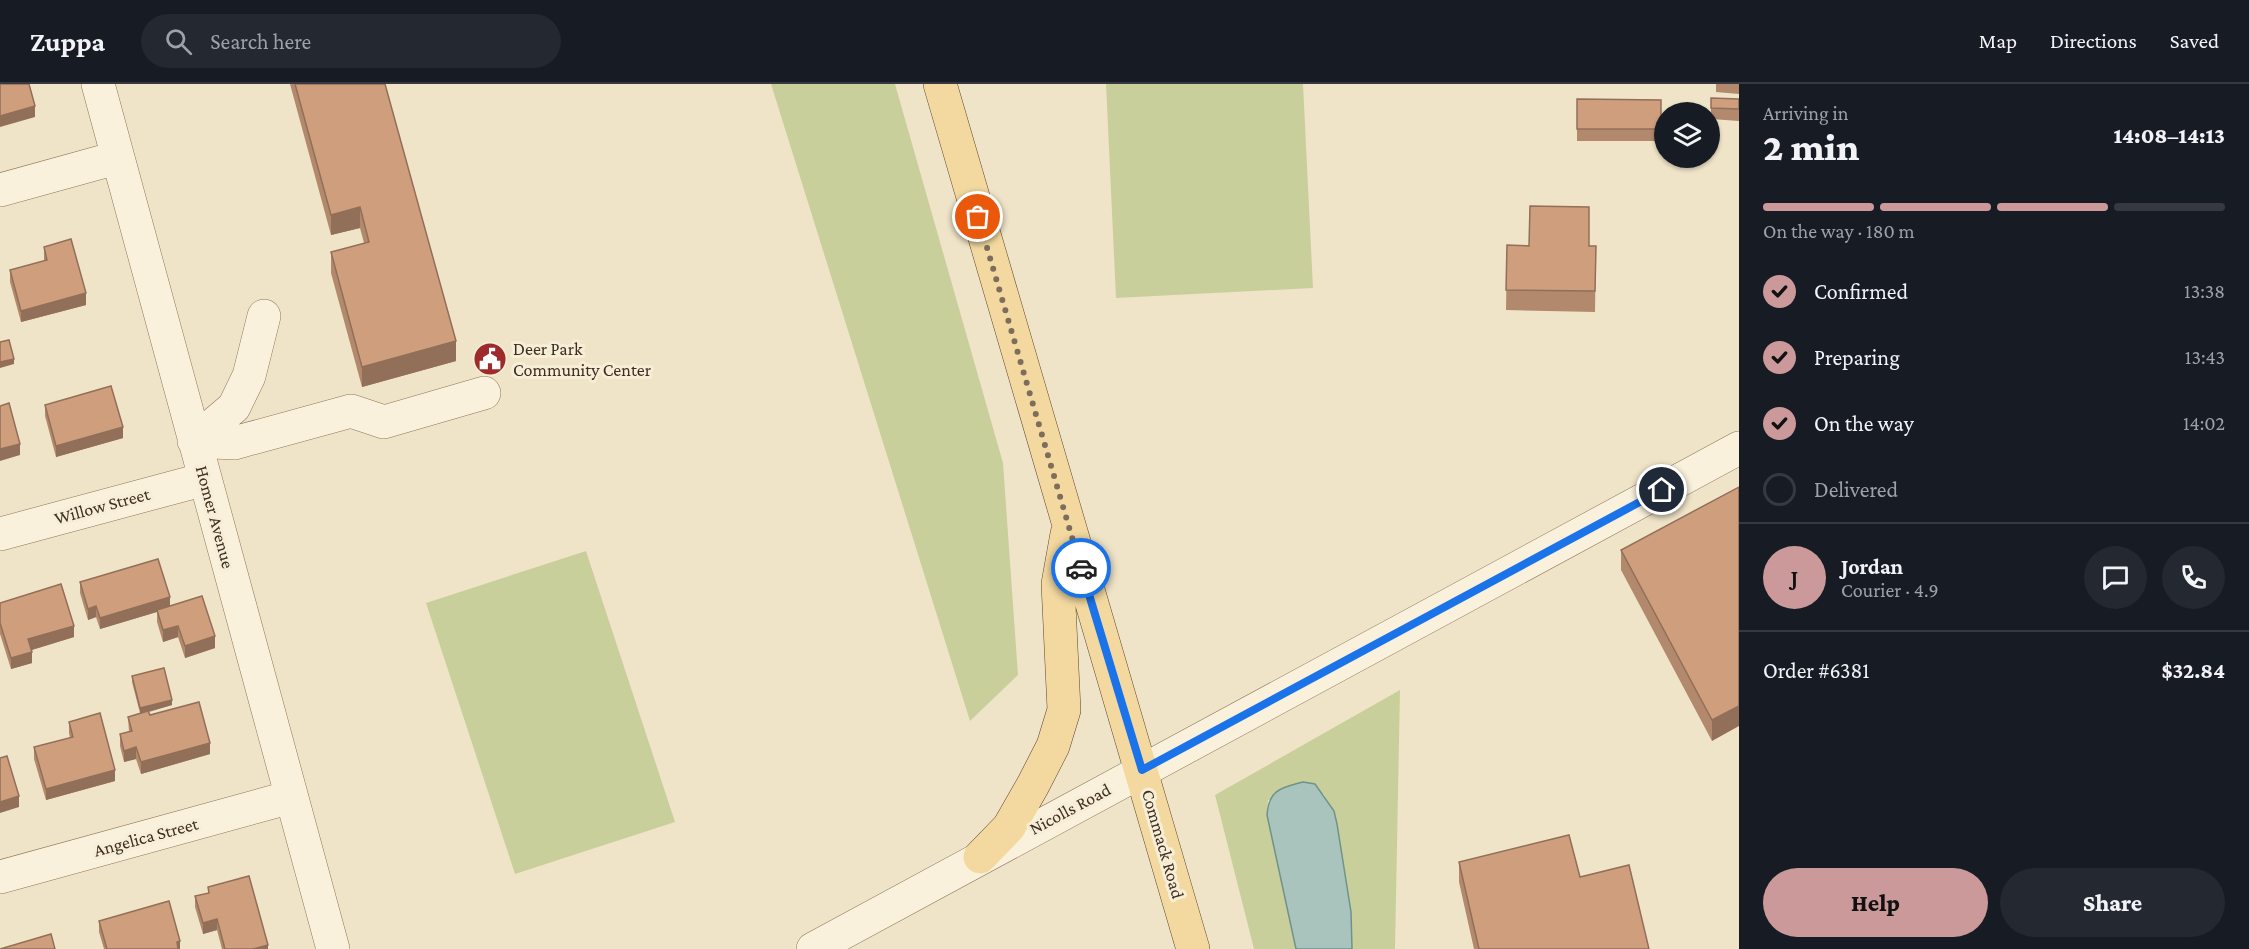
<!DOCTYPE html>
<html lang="en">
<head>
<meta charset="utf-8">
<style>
	body { margin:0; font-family:"Crimson Pro",serif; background:#242831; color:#f1f3f6; height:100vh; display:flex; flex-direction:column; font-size:22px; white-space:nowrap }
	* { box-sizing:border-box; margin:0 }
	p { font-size:20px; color:#9ea1a6 }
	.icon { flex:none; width:33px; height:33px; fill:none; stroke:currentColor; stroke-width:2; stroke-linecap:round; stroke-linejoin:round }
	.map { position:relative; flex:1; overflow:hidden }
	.panel { display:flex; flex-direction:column; background:#171b24; width:510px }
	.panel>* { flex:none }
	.buttons { position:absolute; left:1654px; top:18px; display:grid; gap:12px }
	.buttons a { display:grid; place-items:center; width:66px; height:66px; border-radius:50%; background:#171b24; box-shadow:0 2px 4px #0004; font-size:30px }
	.pin { position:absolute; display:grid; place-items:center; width:51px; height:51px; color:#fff; margin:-26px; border:3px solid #fff; border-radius:50%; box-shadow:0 2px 6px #0007 }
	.courier { position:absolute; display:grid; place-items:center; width:60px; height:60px; margin:-30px; border:4px solid #1a73e8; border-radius:50%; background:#fff; color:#222; box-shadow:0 2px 8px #0007 }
	.headline em { font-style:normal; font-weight:800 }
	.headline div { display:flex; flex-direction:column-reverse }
	.headline { display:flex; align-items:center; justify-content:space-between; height:102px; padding:0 24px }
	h1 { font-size:39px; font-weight:800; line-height:45px }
	.bar { display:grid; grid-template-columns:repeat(4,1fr); gap:9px 6px; align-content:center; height:72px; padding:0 24px }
	.bar i { height:8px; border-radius:4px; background:#363941 }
	.bar .current { background:#cc999b }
	.bar p { grid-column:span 4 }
	.line { display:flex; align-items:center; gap:15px; padding:0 24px; border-top:2px solid #363941 }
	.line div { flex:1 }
	.round { display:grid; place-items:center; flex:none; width:63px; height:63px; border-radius:32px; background:#242831 }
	ol { padding:0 24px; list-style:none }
	li { display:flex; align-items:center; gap:18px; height:66px }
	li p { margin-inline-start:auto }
	li .icon { padding:6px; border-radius:50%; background:#cc999b; color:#111; stroke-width:4 }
	li:last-child { color:#9ea1a6 }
	li i { width:33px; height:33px; border:3px solid #363941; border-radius:50% }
	.action { display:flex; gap:12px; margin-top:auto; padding:12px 24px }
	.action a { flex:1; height:69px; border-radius:36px; background:#cc999b; color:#111; font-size:24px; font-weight:800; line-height:69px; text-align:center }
	.action a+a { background:#242831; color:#f1f3f6 }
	header { display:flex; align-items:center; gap:36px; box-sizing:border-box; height:84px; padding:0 30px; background:#171b24; border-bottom:2px solid #363941 }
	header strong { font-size:28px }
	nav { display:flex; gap:33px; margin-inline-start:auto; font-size:21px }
	.search { width:420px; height:54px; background:#242831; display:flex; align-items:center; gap:15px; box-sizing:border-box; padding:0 21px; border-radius:33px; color:#9ea1a6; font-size:22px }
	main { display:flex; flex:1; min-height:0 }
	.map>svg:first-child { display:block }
</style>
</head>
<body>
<header>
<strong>Zuppa</strong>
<div class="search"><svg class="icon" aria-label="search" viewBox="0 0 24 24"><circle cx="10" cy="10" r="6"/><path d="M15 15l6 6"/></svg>Search here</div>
<nav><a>Map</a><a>Directions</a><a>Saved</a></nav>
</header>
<main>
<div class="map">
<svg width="1739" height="865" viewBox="0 0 1739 865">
	<rect width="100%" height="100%" fill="#f0e4c8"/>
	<!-- green -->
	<path fill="#c9cf9b" d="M771,0h124l108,379 15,212 -48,46z
		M1106,0h197l10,204 -197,10z
		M586,467l89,271 -160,52 -89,-271z
		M1400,606l-5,259h-43l-1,-37 -14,-88 -13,-30 -56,6 -1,15 29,134h-42l-39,-154z"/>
	<!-- water -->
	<path fill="#a9c4bc" stroke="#6f938a" stroke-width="1.5" d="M1303,698l12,2 19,27 3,13 14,88 1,37h-56l-29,-134c2,-26 14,-27 36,-33z"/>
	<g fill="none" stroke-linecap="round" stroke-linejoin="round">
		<defs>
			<path id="minor" d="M98,0l235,865
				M0,106l116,-32
				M194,357l40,2 117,-32 33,11 100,-29
				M194,357l40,-34 15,-31 15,-60
				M0,450l205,-55
				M0,793l291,-80
				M813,865l926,-501"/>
			<path id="major" d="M940,0l253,865
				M980,773l29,-30 24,-42 20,-39 11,-36 -6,-126 9,-50"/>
		</defs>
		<!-- minor casing -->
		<use href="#minor" stroke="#8d765c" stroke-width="34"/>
		<!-- major casing -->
		<use href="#major" stroke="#5b4430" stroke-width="34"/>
		<!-- minor -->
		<use href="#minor" stroke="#faf1dc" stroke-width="33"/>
		<!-- major -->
		<use href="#major" stroke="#f3d9a0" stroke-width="33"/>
	</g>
	<!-- wall -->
	<path fill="#b2896c" d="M290,0h95l71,277 -94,26 -31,-114v-21l33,-9 -4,-15 -29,7z
		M1716,0h23v10l-23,-2z
		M1711,14l28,1v22l-28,-2z
		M1577,15l84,1v41h-84z
		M1507,161l89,1 -1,66 -89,-2z
		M44,163l42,58 -65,17 -11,-40v-12l34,-9z
		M45,321l78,33 -67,19 -11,-41z
		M1739,403l-27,254 -91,-171v-20z
		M80,498l90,24 45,42 -30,10 -7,-21 -15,5 -6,-20v-10l-57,17 -4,-12 -8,3 -8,-27z
		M0,519l74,34 -42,13v13l-21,6 -11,-35z
		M132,592l40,29 -23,7 1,3 60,39 -69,20 -5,-15 -12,3 -4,-16v-12l9,-2 -1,-15 12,-4 -8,-31z
		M69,638l46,59 -69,19 -12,-41v-12l36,-9 -1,-5z
		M1459,778l121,15 69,72h-175l-15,-67z
		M208,803l60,62h-46l-5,-19 -14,4 -8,-27v-11l13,-3z
		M99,837l81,28h-76l-5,-17z"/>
	<!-- shaded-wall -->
	<path fill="#916f58" d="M35,22v11l-35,10v-11z
		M360,123v21l-29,7v-20z
		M86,209v12l-65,17v-11z
		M456,257v20l-94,26v-20z
		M14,275v5l-14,4v-6z
		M123,343v11l-67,19v-11z
		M20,360v11l-20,6v-12z
		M170,513v11l-70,21v-11z
		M96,522v11l-8,3v-11z
		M74,542v11l-46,14v-12z
		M178,542v11l-15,5v-12z
		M215,552v12l-30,10v-12z
		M32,568v11l-21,6v-11z
		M172,616v5l-32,9v-6z
		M1739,622v20l-27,15v-21z
		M210,659v11l-69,20v-12z
		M136,663v12l-12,3v-11z
		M115,686v11l-69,19v-11z
		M19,712v11l-19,6v-11z
		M217,835v11l-14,4v-11z
		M180,857v8h-3v-7z
		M268,861v4h-15z"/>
	<!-- building -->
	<path fill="#cf9f7d" stroke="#916f58" stroke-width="1.5" d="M0,0h29l6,22 -35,10z
		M295,0h90l71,257 -94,26 -31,-115 38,-10 -9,-35 -29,8z
		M1711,14l28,1v10l-28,-1z
		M1577,15l84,1v29h-84z
		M1530,122l59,1v39h7l-1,45 -89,-1 1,-45 22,1z
		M71,155l15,54 -65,18 -11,-41 37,-10 -3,-13z
		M9,256l5,19 -14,3v-20z
		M111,302l12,41 -67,19 -11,-41z
		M9,319l11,41 -20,5v-43z
		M1739,403v219l-27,14 -91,-170z
		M158,475l12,38 -70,21 -4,-12 -8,3 -8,-27z
		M61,500l13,42 -46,13 4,13 -21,6 -11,-35v-20z
		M202,512l13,40 -30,10 -7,-20 -15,4 -6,-20z
		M164,584l8,32 -32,8 -8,-32z
		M199,618l11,41 -69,19 -5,-15 -12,4 -4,-17 12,-3 -4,-14 20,-6 2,4z
		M100,629l15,57 -69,19 -12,-42 39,-10 -4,-15z
		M7,672l12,40 -19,6v-44z
		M1569,751l11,42 49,-12 20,84h-170l-20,-87z
		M249,792l19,69 -15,4h-28l-8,-30 -14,4 -8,-27 14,-3 -1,-6z
		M169,817l11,40 -3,1 1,7h-71l-8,-28z
		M51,850l4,15h-55z"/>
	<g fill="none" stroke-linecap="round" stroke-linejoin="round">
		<!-- done -->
		<path stroke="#7c6e5b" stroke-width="6" stroke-dasharray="0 10.8" d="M978,133l103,351"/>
		<!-- route -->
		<path stroke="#1a73e8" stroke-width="8" d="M1081,484l61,202 520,-280"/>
	</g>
	<!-- icons -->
	<defs>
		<symbol id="civic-disc" viewBox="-11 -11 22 22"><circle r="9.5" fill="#9e2a2b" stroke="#f7eed8"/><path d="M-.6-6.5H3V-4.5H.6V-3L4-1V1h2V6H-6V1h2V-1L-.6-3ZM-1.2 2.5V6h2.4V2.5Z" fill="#fff"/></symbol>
	</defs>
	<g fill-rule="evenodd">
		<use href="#civic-disc" x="471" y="256" width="38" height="38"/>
	</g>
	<g text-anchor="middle" stroke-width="6" stroke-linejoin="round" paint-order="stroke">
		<!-- poi labels -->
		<g font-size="18" fill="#3d2e20" stroke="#f7eed8" text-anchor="start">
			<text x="513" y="271">Deer Park<tspan x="513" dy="21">Community Center</tspan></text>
		</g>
		<!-- street labels -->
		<g font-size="18" fill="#3d2e20" stroke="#f7eed8">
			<text transform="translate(102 422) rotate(-15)" y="6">Willow Street</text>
			<text transform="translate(215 433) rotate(75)" y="6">Homer Avenue</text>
			<text transform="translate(1070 725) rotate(-28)" y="6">Nicolls Road</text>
			<text transform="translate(146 753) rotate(-15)" y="6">Angelica Street</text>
			<text transform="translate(1163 760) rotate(74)" y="6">Commack Road</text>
		</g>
	</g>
</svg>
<div class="buttons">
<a><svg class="icon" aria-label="layers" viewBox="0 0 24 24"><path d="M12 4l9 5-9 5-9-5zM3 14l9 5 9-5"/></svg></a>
</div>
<div class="pin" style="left:978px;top:133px;background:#ea580c"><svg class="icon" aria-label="bag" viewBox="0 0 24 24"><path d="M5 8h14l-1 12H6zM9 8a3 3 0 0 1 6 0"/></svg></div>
<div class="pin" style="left:1662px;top:406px;background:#1f2937"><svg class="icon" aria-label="home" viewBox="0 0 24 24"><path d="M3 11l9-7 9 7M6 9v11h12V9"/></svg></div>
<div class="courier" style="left:1081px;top:484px"><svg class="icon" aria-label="car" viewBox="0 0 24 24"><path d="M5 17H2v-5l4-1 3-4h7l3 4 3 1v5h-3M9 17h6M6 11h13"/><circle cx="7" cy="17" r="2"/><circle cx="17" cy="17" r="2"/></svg></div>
</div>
<section class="panel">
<div class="headline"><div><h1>2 min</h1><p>Arriving in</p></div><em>14:08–14:13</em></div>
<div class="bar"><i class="current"></i><i class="current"></i><i class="current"></i><i></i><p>On the way · 180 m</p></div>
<ol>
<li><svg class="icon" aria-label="check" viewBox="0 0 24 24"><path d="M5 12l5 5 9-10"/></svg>Confirmed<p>13:38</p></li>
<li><svg class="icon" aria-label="check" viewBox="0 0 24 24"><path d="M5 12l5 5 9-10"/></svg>Preparing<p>13:43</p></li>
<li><svg class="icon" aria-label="check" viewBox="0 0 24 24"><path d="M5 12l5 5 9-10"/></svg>On the way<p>14:02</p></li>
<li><i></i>Delivered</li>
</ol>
<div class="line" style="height:108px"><b class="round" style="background:#cc999b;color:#111">J</b><div><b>Jordan</b><p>Courier · 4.9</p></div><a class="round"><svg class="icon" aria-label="chat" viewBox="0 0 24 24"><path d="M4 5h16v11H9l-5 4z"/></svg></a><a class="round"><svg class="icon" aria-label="phone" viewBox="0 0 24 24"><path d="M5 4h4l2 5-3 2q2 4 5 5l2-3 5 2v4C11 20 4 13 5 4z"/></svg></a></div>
<div class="line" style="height:78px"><div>Order #6381</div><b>$32.84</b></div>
<div class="action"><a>Help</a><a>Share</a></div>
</section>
</main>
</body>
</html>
